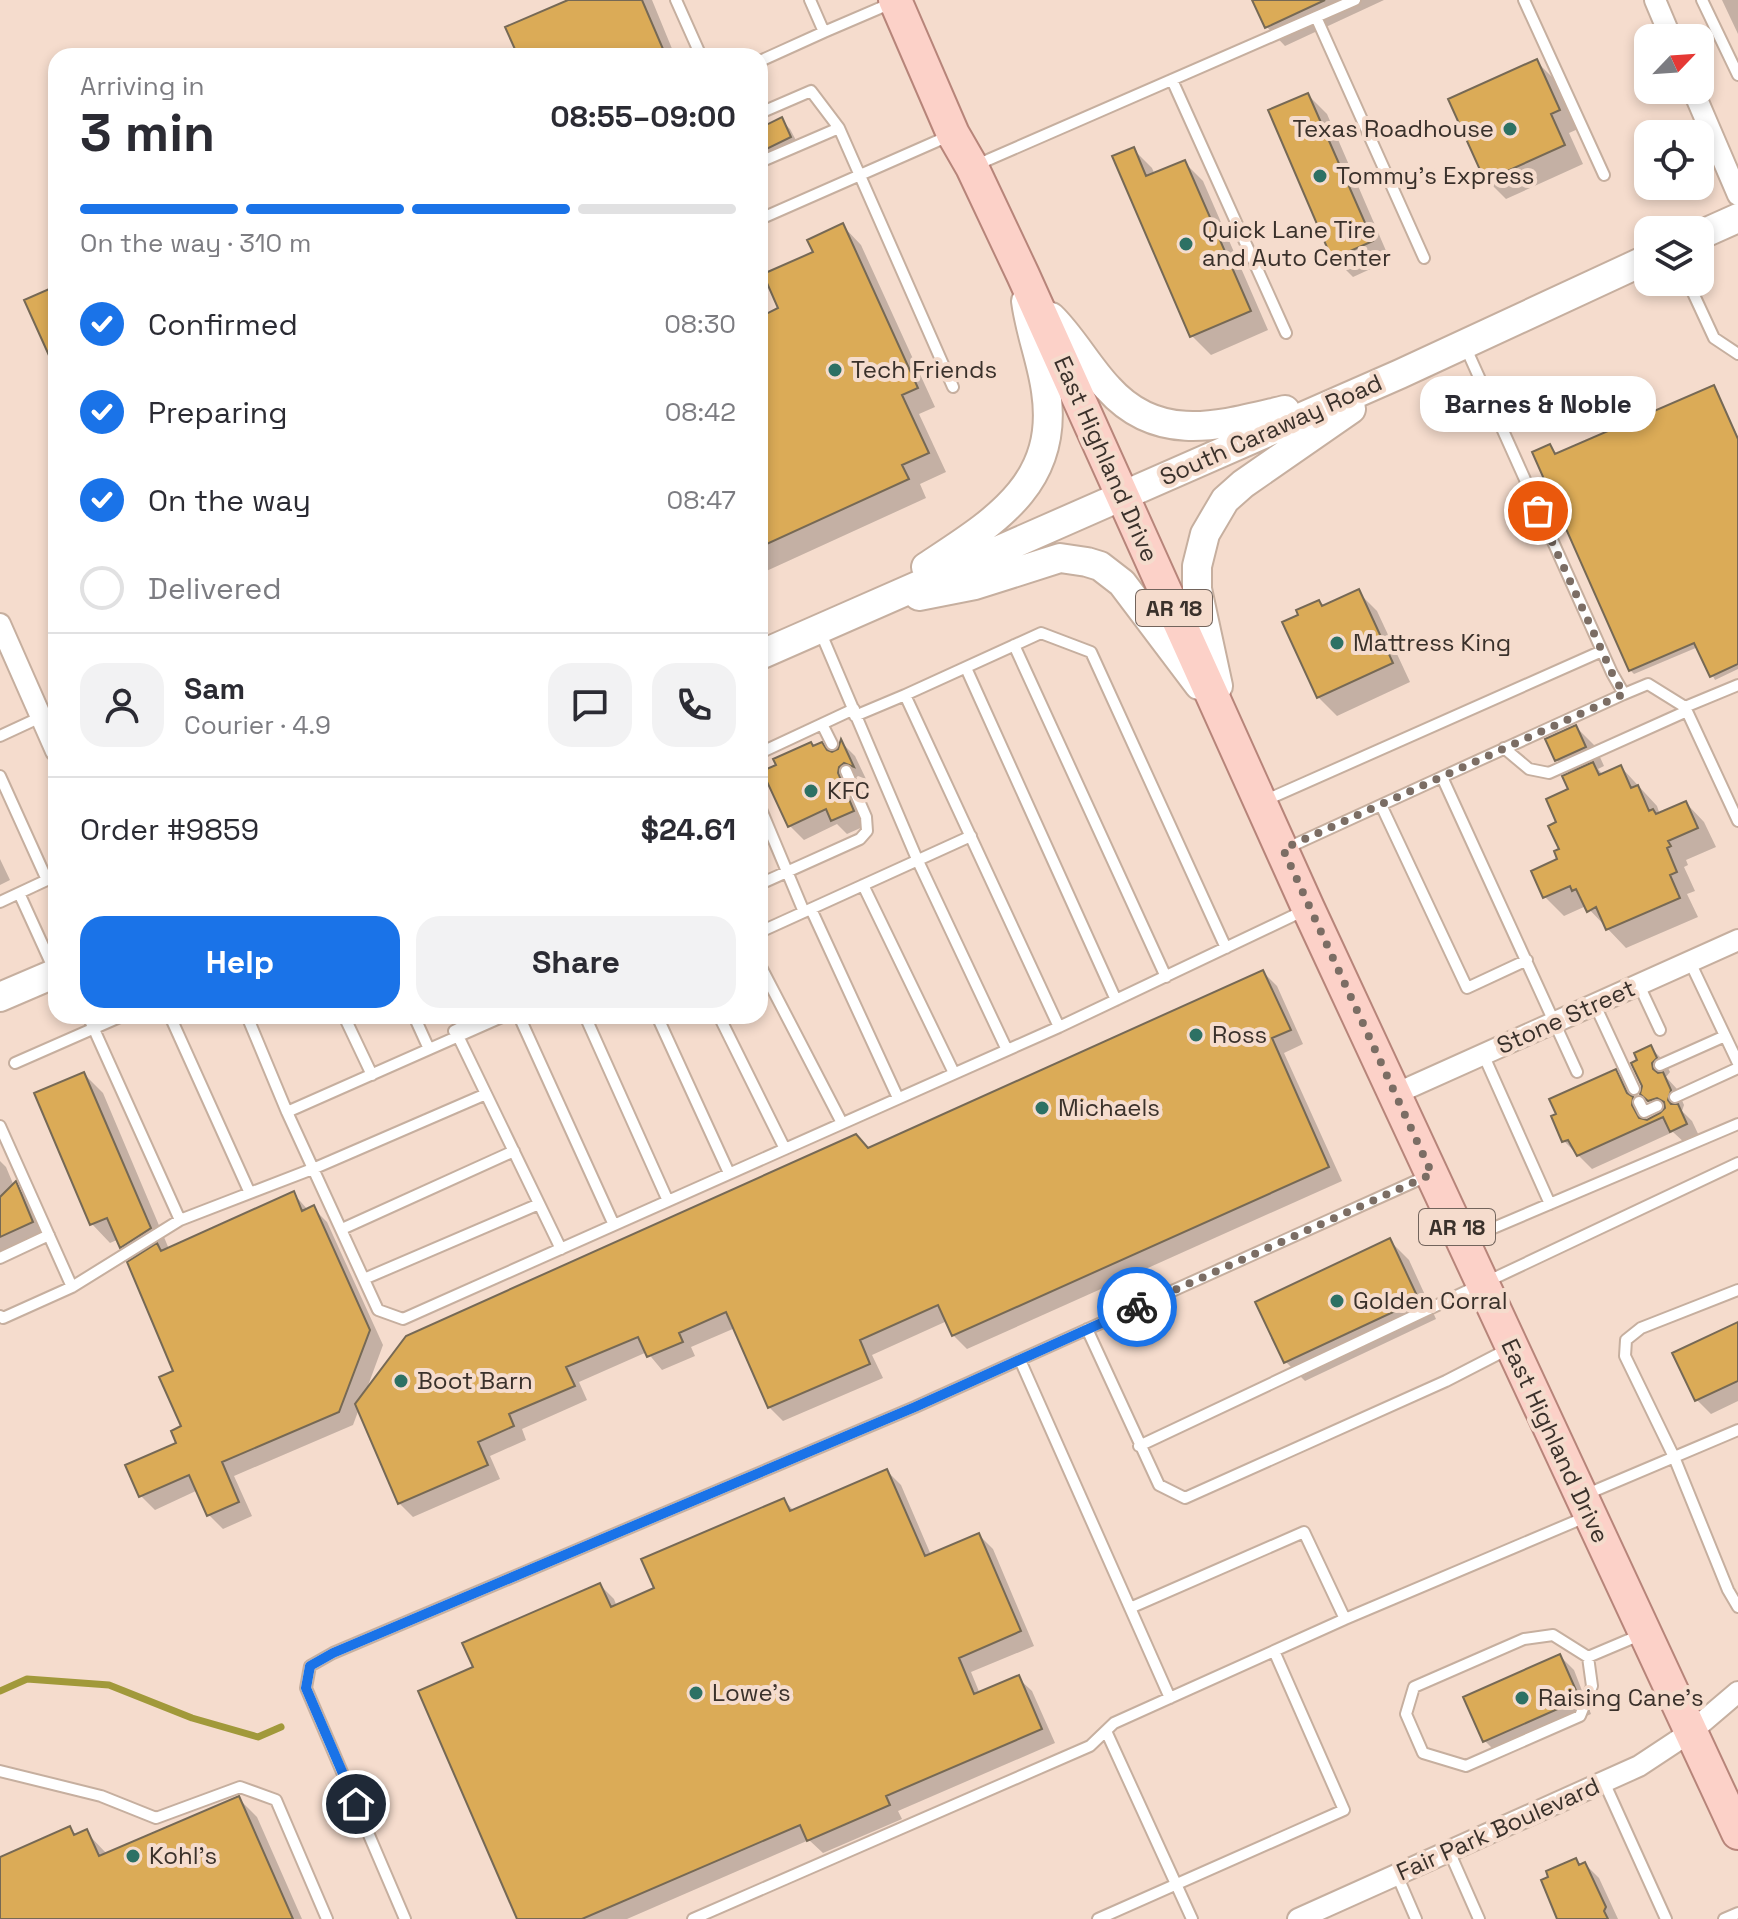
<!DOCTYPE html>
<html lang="en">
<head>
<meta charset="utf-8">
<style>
	body { margin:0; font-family:"Space Grotesk",sans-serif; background:#f2f2f3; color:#2b2b33; height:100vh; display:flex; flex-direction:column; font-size:30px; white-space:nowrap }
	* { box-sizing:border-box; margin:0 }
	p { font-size:26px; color:#7c7c81 }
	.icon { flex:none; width:44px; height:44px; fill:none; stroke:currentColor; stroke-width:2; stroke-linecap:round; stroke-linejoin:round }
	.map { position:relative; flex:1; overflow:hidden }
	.sheet { position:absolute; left:48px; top:48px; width:720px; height:976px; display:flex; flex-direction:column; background:#fff; border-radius:24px; box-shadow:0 4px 12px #0003 }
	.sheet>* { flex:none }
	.needle { width:52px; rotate:65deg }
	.tools { position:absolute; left:1634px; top:24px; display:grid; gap:16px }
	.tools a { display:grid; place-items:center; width:80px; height:80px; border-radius:16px; background:#fff; box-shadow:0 4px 12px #0003; font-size:40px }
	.pin { position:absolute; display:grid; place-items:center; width:68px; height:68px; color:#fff; margin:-34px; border:4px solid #fff; border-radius:50%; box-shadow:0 2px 8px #0007 }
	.courier { position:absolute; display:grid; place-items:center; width:80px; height:80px; margin:-40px; border:6px solid #1a73e8; border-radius:50%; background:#fff; color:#222; box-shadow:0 2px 10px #0007 }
	.bubble { position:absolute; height:56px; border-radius:24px; background:#fff; box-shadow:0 4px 12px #0003; font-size:26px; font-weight:700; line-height:56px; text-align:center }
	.summary em { font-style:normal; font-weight:700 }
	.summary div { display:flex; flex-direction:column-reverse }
	.summary { display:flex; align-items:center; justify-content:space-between; height:136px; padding:0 32px }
	h1 { font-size:52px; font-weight:700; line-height:60px }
	.bar { display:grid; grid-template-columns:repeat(4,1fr); gap:12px 8px; align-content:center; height:96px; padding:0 32px }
	.bar i { height:10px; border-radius:6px; background:#e1e1e2 }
	.bar .active { background:#1a73e8 }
	.bar p { grid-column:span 4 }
	.line { display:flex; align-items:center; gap:20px; padding:0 32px; border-top:2px solid #e1e1e2 }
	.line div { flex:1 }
	.round { display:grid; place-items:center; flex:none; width:84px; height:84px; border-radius:24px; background:#f2f2f3 }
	ol { padding:0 32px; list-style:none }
	li { display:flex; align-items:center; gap:24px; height:88px }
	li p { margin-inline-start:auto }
	li .icon { padding:8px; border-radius:50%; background:#1a73e8; color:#fff; stroke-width:4 }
	li:last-child { color:#7c7c81 }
	li i { width:44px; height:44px; border:4px solid #e1e1e2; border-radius:50% }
	.primary-button { display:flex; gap:16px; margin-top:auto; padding:16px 32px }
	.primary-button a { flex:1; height:92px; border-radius:24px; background:#1a73e8; color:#fff; font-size:32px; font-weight:700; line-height:92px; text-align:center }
	.primary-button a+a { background:#f2f2f3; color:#2b2b33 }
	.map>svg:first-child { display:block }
</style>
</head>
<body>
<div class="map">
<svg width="1738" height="1919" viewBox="0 0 1738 1919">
	<rect width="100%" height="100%" fill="#f5dccd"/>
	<!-- shadow -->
	<path fill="#0003" d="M574,0h78l23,56h-155z
		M1254,0h130l-99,46 -18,-19z
		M1722,0h16v34z
		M1536,61l19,19 23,49 -9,4 14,31 -77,35 -19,-19z
		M1308,95l19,19 63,146 -37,17 -19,-19z
		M781,120l9,9 9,17 -39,19v-35z
		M1133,149l19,19 3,7 29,-13 19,19 65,149 -57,25 -19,-19z
		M843,226l18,19 74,162 -16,7 27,58 -26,12 6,14 -166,76v-255l21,-10z
		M1714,387l24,50v232l-23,11 -17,-33 -64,27 -4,-4 -80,-223 6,9z
		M1358,592l19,19 33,71 -73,34 -19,-19 1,-95 5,5z
		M1576,727l19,19 9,20 -6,3 5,6 18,-8 36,39 3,9 26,-12 18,19 12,25 -30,13 2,5 -4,2 11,24 -8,3 11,23 -72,31 -40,-42 -22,10 -19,-19 -12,-25 27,-12 -1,-37 12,-33v-16l-14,-14 -9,-20z
		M842,743l13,13 11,23 -8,-3 -6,5 15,44 -20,9 -10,-10 -33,16 -14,-14 24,-78 8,-4 9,10 9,-4z
		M0,859l10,21 -10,5z
		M1263,972l14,14 26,58 -19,9 58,128 -375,168 -14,-14 -6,-14 -75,34 11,23 -100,43 -14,-14 -34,-79 -44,19 4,9 -33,14 -15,-18 -68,30 8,18 -65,29 4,11 -36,16 10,23 -87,38 -14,-14 -40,-94 -6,16 -119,51 18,40 -29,13 -14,-14 -11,-25 -43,20 -14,-14 38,-52 5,-17 -9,-55 -40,-112 -13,-14 -3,-7 -9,4 -18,-19 -8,-150 19,19 66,156 124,-56 15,17 5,-2 14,14 56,123 -17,46 502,-241z
		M459,1016h34l-24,10z
		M1651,1048l14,14 5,10 -4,5 11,12 7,16 -2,6 10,10 8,17 -14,6 -13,-12 -81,37 -28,-28 52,-69 14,14 9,20 7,7 -2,10 19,-9 -21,-20z
		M0,1161l6,6 8,19 15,12 17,39 -46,18z
		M1390,1241l19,19 27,59 -131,62 -19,-19 -28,-59z
		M1738,1324v77l-27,13 -14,-14z
		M887,1471l14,14 30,70 48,-20 14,14 41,97 -63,26 9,22 38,-16 14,13 23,52 -157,68 4,8 -79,34 -14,-13 -182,79h-108l-43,-251 124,-83 14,14 3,8 40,-18 127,-89 10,11z
		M1560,1656l14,14 17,44 -92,41 -14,-14 -19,-43z
		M238,1798l19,19 45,102h-302v-60l70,-31 7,8 9,-4 21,22z
		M1576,1861l5,5 4,-2 14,14 19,41h-58z"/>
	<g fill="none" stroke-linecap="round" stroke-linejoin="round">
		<!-- stream -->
		<path stroke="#a1993a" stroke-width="7" d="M0,1691l27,-12 82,6 83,33 66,19 23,-10"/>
	</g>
	<!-- building -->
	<path fill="#dbab57" stroke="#766955" stroke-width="2" d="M568,0h74l24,56h-148l-13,-29z
		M1252,0h73l-60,28z
		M1537,59l23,51 -9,4 14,31 -80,36 -37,-82z
		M1308,93l65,148 -41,18 -64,-149z
		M782,117l9,20 -31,15v-24z
		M1134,147l12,29 39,-16 66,151 -61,26 -78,-181z
		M843,223l75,165 -16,7 27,58 -27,12 7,14 -149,68v-230l18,-9 -15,-34 50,-22 -6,-12z
		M56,286v85l-32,-71z
		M1714,385l24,54v225l-28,13 -16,-34 -65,28 -97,-219 18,-8 5,10z
		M1359,589l34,74 -76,35 -35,-76 16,-7 -2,-5 23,-10 3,6z
		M1576,725l10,22 -31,14 -10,-22z
		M841,739l13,28 -10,-4 -5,4 -1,6 16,38 -23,10 -5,-12 -38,18 -26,-56 14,-6 -3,-6 38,-17 2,4 9,-4 5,8 5,2 6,-3z
		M1593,762l6,13 22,-10 10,23 7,-3 11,26 4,-2 3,5 30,-13 12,27 -30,13 3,5 -4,2 10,24 -7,3 10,23 -74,32 -10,-23 -9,5 -11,-23 -4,2 -2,-5 -27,12 -12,-27 26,-12 -3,-8 5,-2 -11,-23 8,-4 -10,-23 22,-10 -6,-13z
		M1263,970l28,60 -19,8 57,129 -377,169 -14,-31 -78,35 10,24 -102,44 -42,-96 -47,21 4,9 -36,15 -9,-20 -72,30 9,19 -66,28 5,12 -36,16 10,23 -90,39 -43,-100 51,-68 450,-202 12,14z
		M1651,1045l6,13 -5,5 1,6 5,4 5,-1 8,18 -3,10 3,4h7l9,20 -17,8 -7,-15 -86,39 -9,-16 -6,2 -11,-26 5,-2 -7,-15 67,-30 11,24 6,4 -1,8 7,13 8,2 13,-7 5,-5 -1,-6 -7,-4 -9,3 -8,-7 2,-8 -11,-23 6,-3 -3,-7z
		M84,1072l67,156 -31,20 -13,-30 -17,7 -56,-132z
		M16,1181l17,41 -33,15v-40z
		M294,1191l8,20 12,-6 56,125 -31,82 -117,50 17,40 -32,14 -18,-41 -50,22 -14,-32 51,-22 -5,-12 10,-5 -22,-49 14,-6 -46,-109 30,-19 4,8z
		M1390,1238l29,62 -135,63 -29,-61z
		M1738,1322v59l-43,20 -23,-48z
		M887,1469l38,87 54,-23 42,98 -62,27 15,36 45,-19 23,54 -156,67 4,9 -83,36 -7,-16 -218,94h-65l-99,-228 55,-24 -11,-24 138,-60 11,24 43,-19 -13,-29 143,-61 6,13z
		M1560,1654l19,43 -1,3 -95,42 -20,-45z
		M239,1796l54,123h-293v-62l70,-31 4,9 13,-6 12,27z
		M1576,1858l3,7 6,-3 21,45 -2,4 4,8h-51l-16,-39 7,-3 -2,-6z"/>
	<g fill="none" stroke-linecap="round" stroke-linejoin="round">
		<defs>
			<path id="service" d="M676,0l25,56
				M810,0l14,32 70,-30
				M1524,0l80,175
				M1702,0l36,75
				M1316,17l108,241
				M760,61l64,-29
				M1172,80l114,253
				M760,113l51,-22 28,37 114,259
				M760,162l79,-34
				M974,166l381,-166
				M760,219l191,-84
				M1688,282l26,56 24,16
				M1465,346l147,327 12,21 24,-10 37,23 53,114
				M820,631l97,228 90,191
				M1014,645l152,332
				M966,668l150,332
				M1685,707l53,-22
				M855,716l50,-21
				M822,724l10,20
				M0,736l56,-26
				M1504,748l25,21 20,4 138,-62
				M760,753l94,-44
				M0,776l47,104 -47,22
				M1442,777l182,-83
				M1264,801l338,-150
				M1381,805l86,183 60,-28
				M760,807l44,105
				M1285,849l157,-72 135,295
				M760,884l100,-45 7,-8 -1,-14 -20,-46
				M863,885l91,188
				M19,893l36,79
				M811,909l87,189
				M760,932l211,-96
				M1690,962l48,101
				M760,965l82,158
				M1639,985l21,45
				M1595,1005l39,84
				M88,1016l92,204
				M170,1016l79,175
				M247,1016l40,96 91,198 25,9 656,-292 244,-116
				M344,1016l28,59
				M414,1016l15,33
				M519,1016l95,209
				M585,1016l83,185
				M657,1016l72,157
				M719,1016l66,133
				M1059,1027l-154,-332 136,-62 50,19 135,296
				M454,1031l30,-15
				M458,1036l103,213
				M1483,1054l67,150
				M15,1063l107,-47
				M1660,1065l65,-29
				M1675,1097l63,-29
				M1639,1102l5,10 13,-6
				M287,1112l217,-96
				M0,1126l72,161 108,-67 135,-52 171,-74
				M342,1229l172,-78
				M1465,1240l273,-116
				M0,1258l49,-23
				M364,1279l175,-75
				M1738,1290l-97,38 -15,12 -1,16 49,101 54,133 10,17
				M0,1316l3,2 69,-31
				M1087,1329l72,156 26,13 261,-117 64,-33
				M1020,1360l150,338
				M1139,1446l599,-283
				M1587,1494l151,-64
				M1130,1608l174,-76 41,87
				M1588,1657l4,29 -12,30 -114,50 -43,-13 -17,-39 8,-27 110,-48 29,-4 35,22 52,-22
				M1106,1731l86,188
				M0,1771l101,25 55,22 84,-31 36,13 51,119
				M1604,1782l62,137
				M1449,1851l30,68
				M1397,1875l19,44
				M405,1919l-99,-231 4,-22 23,-13 582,-246 512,-231
				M693,1919l397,-173 24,-23 231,-104 243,-103
				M1098,1919l246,-109 -70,-159
				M1724,1919l14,-6"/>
			<path id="minor" d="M1655,0l16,38
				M1693,90l45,105
				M0,624l56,127
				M1395,1094l343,-154
				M1298,1919l341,-153 53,-35 46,-39"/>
			<path id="secondary" d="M1700,235l38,-17
				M1051,317c20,19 37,50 57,71 51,57 113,37 177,22
				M926,567c68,-45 134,-83 120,-176 -4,-30 -16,-59 -20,-90
				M919,596l56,-11 85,-27 27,4 13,4 22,17 77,102
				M760,655l640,-281 248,-115
				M1218,686l-21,-97v-23l8,-32 20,-34 18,-16 108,-75
				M0,997l56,-24"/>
			<path id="primary" d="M895,0l58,134 19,33 51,108 285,633 430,925"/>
		</defs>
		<!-- service casing -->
		<use href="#service" stroke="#c6af9f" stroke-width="14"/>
		<!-- minor casing -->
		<use href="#minor" stroke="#c6af9f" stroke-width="24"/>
		<!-- secondary casing -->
		<use href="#secondary" stroke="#c6af9f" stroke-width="32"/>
		<!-- primary casing -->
		<use href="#primary" stroke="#b7857a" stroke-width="36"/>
		<!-- service -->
		<use href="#service" stroke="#fff" stroke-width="10"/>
		<!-- minor -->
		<use href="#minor" stroke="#fff" stroke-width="20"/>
		<!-- secondary -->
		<use href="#secondary" stroke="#fff" stroke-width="28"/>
		<!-- primary -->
		<use href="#primary" stroke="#fcd1c8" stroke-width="32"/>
	</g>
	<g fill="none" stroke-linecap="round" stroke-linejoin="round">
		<!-- done -->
		<path stroke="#7b6d64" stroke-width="8" stroke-dasharray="0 14.4" d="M1137,1307l295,-133 -149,-325 341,-155 -12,-21 -74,-162"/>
		<!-- route -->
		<path stroke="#1a73e8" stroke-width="10" d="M356,1804l-50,-116 4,-22 23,-13 582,-246 222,-100"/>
	</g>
	<!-- markers -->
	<g fill="#2d7164" stroke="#f5dccd" stroke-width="3">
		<circle cx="1510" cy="129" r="8"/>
		<circle cx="1320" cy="176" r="8"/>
		<circle cx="1186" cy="244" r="8"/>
		<circle cx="835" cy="370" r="8"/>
		<circle cx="1337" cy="643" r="8"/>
		<circle cx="811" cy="791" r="8"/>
		<circle cx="1196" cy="1035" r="8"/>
		<circle cx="1042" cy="1108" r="8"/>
		<circle cx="1337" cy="1301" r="8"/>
		<circle cx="401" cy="1381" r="8"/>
		<circle cx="696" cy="1693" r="8"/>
		<circle cx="1522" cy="1698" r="8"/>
		<circle cx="133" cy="1856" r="8"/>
	</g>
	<g text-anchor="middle" stroke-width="8" stroke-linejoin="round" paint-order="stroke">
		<!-- shield labels -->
		<g fill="#f5dccd" stroke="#72645c" stroke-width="2">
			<rect x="1136" y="590" width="76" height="36" rx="6"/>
			<rect x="1419" y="1209" width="76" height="36" rx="6"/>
		</g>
		<g font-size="22" font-weight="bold" fill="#3a312b">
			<text x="1174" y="616">AR 18</text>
			<text x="1457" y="1235">AR 18</text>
		</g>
		<!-- poi labels -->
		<g font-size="24" fill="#3a312b" stroke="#f5dccd" text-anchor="start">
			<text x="1494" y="137" text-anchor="end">Texas Roadhouse</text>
			<text x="1336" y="184">Tommy's Express</text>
			<text x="1202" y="238">Quick Lane Tire<tspan x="1202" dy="28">and Auto Center</tspan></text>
			<text x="851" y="378">Tech Friends</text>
			<text x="1353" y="651">Mattress King</text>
			<text x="827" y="799">KFC</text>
			<text x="1212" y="1043">Ross</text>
			<text x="1058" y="1116">Michaels</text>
			<text x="1353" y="1309">Golden Corral</text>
			<text x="417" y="1389">Boot Barn</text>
			<text x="712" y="1701">Lowe's</text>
			<text x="1538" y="1706">Raising Cane's</text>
			<text x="149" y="1864">Kohl's</text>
		</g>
		<!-- street labels -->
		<g font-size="24" fill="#3a312b" stroke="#f5dccd">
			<text transform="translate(1271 430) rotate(-24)" y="8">South Caraway Road</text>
			<text transform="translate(1106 459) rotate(66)" y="8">East Highland Drive</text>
			<text transform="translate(1566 1017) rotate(-24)" y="8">Stone Street</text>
			<text transform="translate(1555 1441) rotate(65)" y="8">East Highland Drive</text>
			<text transform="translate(1498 1829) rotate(-24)" y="8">Fair Park Boulevard</text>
		</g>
	</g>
</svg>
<div class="tools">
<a><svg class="needle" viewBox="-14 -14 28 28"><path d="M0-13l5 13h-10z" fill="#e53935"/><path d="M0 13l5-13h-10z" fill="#7c7c81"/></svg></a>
<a><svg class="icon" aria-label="locate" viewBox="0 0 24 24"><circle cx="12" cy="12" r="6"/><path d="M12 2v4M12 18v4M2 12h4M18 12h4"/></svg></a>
<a><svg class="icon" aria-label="layers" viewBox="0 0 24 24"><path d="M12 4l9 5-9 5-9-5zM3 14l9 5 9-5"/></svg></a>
</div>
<div class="pin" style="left:1538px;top:511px;background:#ea580c"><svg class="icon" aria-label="bag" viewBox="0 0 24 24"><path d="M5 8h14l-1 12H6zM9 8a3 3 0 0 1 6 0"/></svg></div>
<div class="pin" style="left:356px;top:1804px;background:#1f2937"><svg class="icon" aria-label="home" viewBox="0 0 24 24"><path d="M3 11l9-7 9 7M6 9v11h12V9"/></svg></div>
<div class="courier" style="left:1137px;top:1307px"><svg class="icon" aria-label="bike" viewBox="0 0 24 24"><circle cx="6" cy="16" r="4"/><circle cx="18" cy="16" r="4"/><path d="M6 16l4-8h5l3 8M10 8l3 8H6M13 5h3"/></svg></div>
<div class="bubble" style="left:1420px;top:376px;width:236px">Barnes &amp; Noble</div>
<section class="sheet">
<div class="summary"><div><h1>3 min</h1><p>Arriving in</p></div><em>08:55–09:00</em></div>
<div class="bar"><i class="active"></i><i class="active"></i><i class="active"></i><i></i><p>On the way · 310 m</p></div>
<ol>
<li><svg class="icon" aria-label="check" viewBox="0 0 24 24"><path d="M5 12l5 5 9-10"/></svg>Confirmed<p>08:30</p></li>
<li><svg class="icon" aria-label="check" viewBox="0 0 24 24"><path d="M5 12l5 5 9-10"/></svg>Preparing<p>08:42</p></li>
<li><svg class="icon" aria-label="check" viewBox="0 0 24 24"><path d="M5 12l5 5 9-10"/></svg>On the way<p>08:47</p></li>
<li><i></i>Delivered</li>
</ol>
<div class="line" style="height:144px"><a class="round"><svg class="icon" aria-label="person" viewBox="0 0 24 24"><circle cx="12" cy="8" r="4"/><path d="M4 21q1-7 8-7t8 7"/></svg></a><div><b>Sam</b><p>Courier · 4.9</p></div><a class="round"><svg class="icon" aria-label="chat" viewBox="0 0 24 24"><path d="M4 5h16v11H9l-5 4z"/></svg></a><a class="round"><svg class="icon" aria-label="phone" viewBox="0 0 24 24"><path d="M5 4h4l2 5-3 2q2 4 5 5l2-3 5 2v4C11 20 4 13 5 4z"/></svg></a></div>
<div class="line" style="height:104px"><div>Order #9859</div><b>$24.61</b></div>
<div class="primary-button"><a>Help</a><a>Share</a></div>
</section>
</div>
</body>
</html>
